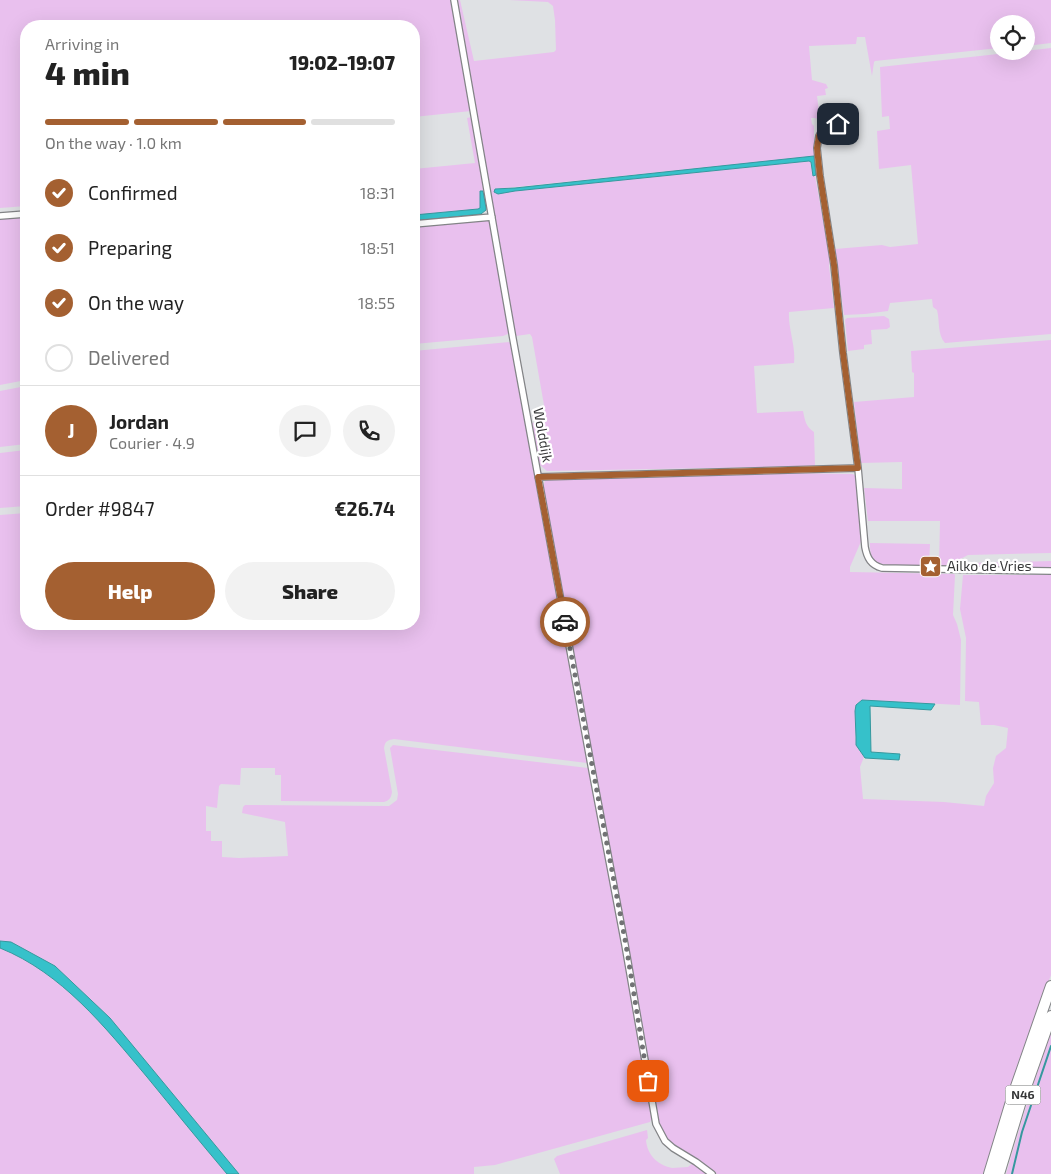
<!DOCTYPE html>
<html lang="en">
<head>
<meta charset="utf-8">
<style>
	body { margin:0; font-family:"Exo 2",sans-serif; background:#f2f2f2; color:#222; height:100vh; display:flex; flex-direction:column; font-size:19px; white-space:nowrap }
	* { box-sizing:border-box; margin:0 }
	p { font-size:16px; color:#767676 }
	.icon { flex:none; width:28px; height:28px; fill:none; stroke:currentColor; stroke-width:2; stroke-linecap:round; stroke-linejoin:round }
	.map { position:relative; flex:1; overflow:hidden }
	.drawer { position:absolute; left:20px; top:20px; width:400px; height:610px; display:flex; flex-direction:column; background:#fff; border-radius:20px; box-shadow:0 5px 20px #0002 }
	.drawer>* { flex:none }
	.buttons { position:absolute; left:990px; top:15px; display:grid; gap:10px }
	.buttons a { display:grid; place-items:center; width:45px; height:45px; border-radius:50%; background:#fff; box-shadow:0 5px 20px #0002; font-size:25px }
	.pin { position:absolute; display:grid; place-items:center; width:42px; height:42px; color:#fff; margin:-21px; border-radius:10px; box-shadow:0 2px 8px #0006 }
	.courier { position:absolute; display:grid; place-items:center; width:50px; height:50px; margin:-25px; border:4px solid #a46031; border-radius:50%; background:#fff; color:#222; box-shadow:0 1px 6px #0007 }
	.head em { font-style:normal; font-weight:800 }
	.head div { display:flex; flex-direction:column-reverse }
	.head { display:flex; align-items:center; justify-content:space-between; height:85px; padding:0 25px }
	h1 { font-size:32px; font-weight:800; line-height:38px }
	.bar { display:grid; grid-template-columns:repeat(4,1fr); gap:8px 5px; align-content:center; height:60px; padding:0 25px }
	.bar i { height:6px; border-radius:4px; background:#e0e0e0 }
	.bar .on { background:#a46031 }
	.bar p { grid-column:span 4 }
	.line { display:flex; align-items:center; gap:12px; padding:0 25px; border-top:1px solid #e0e0e0 }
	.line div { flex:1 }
	.round { display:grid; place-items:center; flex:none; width:52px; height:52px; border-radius:26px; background:#f2f2f2 }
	ol { padding:0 25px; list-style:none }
	li { display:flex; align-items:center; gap:15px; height:55px }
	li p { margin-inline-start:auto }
	li .icon { padding:5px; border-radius:50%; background:#a46031; color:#fff; stroke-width:4 }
	li:last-child { color:#767676 }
	li i { width:28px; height:28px; border:2px solid #e0e0e0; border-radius:50% }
	.primary-button { display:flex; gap:10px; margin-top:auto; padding:10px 25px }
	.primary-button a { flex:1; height:58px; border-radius:30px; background:#a46031; color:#fff; font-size:20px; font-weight:800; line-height:58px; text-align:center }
	.primary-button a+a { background:#f2f2f2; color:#222 }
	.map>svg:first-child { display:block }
</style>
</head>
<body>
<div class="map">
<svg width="1051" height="1174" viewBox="0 0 1051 1174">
	<rect width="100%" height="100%" fill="#dfe1e4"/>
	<!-- green -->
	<path fill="#e9c0ee" d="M0,0h451l20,111 -57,6v-91h-388v180l-26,2z
		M456,0h4l14,61 80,-9 2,-2 -1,-30 -2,-14 -5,-4 -39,-2h542v43l-25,3v-22h-27v24l-124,13 -1,1 -2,14 -7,-39h-8l-1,7 -47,2 3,34 14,4 2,4 -3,1 1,6 -9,1 2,16 7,3 -1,4 -3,2 -7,-3h-4l1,6 2,2v30l-319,33 3,5 17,-3 294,-30 2,1 2,13 2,1 15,82 -1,8 5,42 -45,4c-1,17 7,34 5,51l-40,3 3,47 46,-2c2,10 3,16 11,21l1,34 -268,5 -7,-6 -3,-6 -6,-36 16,-1 -15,-85 -2,-3 -14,2z
		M1051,48v286l-106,9c-8,-9 -5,-22 -8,-33l-4,-3 -1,-8 -42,4 -2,8 -23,3 -21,1 -9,-66 47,-4 8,2 28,-3 -7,-79 -32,4 -2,-38 13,-2 -1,-13 -7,1 -2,-50z
		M472,117l10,60 1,14h-1l-2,17 -2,1 -64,6v-46l61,-6 -8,-45z
		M26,217v163l-26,5v-167z
		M490,220l20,113 -7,3 -89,8v-117z
		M884,316l5,3 1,8 -3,2 -16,1 1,14 -8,1v4l-16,2 -3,-31 2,-2z
		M1051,340v213l-83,2 -21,11h-8l1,-45h-72l-4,-33 38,1v-27l-41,1 -7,-61 60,-5v-24l-2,-1 -1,-21z
		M509,342l1,1 8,42 69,378 -193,-24c-6,1 -9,2 -10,9l8,44c-1,6 -2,8 -8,10l-103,-1v-26h-6v-7h-34l-1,17 -19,-1 -2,2 -2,22 -11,-2v25h5v10h11v16l17,1 49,-2 -3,-34 -43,-9 1,-6 2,-2 144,1 8,-6 1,-6 -8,-46 3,-3 195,23 25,125 39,224 -2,5 -155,43 -21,2v7h-235l-129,-156 -55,-52 -44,-24 -11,-1v-426l26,-2v111h388v-273z
		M26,386v58l-26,3v-56z
		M26,450v56l-26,2v-55z
		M780,473l72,1 3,1 3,19 4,45 -12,28v5l104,2 1,1 -2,40 4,9 4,16 -1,65 -98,-5 -6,5 -1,6 1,34 8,12 -4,10 3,32 81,3 40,4 2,-10 8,-13 -1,-15 3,-12 10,-8 2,-20 -14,-3h-13l-2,-23 -14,-1 1,-63 -6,-29 3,-34h88v400l-33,88 -35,111h-266l-17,-14 -20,-10 -10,-8 -6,-8 -7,-17 -76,-409 -38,-221 2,-6 4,-1z
		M870,543l60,1 -1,22c-10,0 -48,1 -54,-5 -5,-5 -5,-12 -5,-18z
		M1051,561v6l-37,1 -40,-2 -1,-3z
		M0,948c62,25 105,79 147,129 27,33 53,65 80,97h-227z
		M1051,1033v141h-45l23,-77z
		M647,1130l1,8 -2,2c1,14 11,25 26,28 5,0 11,-1 16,-1l5,-4 16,11h-149l-6,-15 3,-3z"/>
	<!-- water -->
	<path fill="#36c1ca" stroke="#36989e" d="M814,156l2,19 -3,1 -2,-14 -2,-1 -294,30 -17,3 -4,-2 1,-3 20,-1z
		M480,191h3l3,17v2l-5,4 -67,7v-6l64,-6 2,-1z
		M862,700l73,4 -4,6 -61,-4 1,46 29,2 -1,6 -34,-2 -9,-13v-8l-1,-26 1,-6z
		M0,941l11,1 44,24 55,52 129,156h-12c-27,-32 -53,-64 -80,-97 -42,-50 -85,-104 -147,-129z"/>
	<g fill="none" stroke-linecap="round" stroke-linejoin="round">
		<!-- stream -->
		<path stroke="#36989e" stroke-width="2" d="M1012,1174l10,-42 29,-86"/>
		<defs>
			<path id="street" d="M454,0l59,339 78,426 34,180 31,179 9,17 8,7 23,14 16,12
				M838,124l-14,3 -5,9 -2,12 3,28 14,89 9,88 15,115 7,79c2,11 6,18 17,21l169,3
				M0,216l26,-2
				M414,224l78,-7
				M538,477l320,-9"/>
			<path id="highway" d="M989,1174l24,-79 38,-109
				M999,1174l22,-73 30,-85"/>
		</defs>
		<!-- street casing -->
		<use href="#street" stroke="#838487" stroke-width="8"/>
		<!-- highway casing -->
		<use href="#highway" stroke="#838487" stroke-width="12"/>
		<!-- street -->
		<use href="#street" stroke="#fff" stroke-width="5.5"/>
		<!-- highway -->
		<use href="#highway" stroke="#fff" stroke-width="10"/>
	</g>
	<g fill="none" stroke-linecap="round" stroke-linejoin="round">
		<!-- done -->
		<path stroke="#727375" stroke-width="5" stroke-dasharray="0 9" d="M565,622l61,323 22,136"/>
		<!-- route -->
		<path stroke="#a46031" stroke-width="6" d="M565,622l-27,-145 320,-9 -15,-115 -9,-88 -14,-89 -3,-28 2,-12 5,-9 14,-3"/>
	</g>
	<!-- icons -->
	<defs>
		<symbol id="sight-square" viewBox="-11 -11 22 22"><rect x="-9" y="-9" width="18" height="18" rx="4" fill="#a46031" stroke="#fff"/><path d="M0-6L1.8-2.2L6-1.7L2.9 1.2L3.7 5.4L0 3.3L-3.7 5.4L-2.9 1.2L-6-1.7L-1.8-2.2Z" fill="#fff"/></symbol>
	</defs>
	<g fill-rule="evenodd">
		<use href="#sight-square" x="918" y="554" width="25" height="25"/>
	</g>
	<g text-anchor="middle" stroke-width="4.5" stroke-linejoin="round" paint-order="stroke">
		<!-- shield labels -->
		<rect fill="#fff" stroke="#737474" stroke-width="1" x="1005.5" y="1085.5" width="35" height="19" rx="4"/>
		<g font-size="12" font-weight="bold" fill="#373839">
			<text x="1023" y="1099">N46</text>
		</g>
		<!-- street labels -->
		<g font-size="14" fill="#373839" stroke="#fff">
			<text transform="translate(543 435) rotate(80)" y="5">Wolddijk</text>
		</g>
		<!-- poi labels -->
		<g font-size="14" fill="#373839" stroke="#fff" text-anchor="start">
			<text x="947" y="571">Ailko de Vries</text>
		</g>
	</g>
</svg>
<div class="buttons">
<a><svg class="icon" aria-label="locate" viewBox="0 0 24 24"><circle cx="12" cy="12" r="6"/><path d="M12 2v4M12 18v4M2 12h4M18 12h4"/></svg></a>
</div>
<div class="pin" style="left:648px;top:1081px;background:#ea580c"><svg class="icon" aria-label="bag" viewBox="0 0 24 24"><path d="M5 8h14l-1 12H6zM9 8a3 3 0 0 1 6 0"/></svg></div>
<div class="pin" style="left:838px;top:124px;background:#1f2937"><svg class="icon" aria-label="home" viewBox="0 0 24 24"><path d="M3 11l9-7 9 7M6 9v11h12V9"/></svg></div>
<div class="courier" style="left:565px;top:622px"><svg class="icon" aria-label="car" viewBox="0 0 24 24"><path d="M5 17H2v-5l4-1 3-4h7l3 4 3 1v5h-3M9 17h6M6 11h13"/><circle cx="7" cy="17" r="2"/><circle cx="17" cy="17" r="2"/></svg></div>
<section class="drawer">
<div class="head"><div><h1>4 min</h1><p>Arriving in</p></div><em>19:02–19:07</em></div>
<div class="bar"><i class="on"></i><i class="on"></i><i class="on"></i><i></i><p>On the way · 1.0 km</p></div>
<ol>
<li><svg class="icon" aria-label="check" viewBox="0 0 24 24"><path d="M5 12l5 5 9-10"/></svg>Confirmed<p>18:31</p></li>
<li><svg class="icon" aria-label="check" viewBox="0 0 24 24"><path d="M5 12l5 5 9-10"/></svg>Preparing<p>18:51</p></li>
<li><svg class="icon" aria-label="check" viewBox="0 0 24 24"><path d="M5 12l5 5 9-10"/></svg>On the way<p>18:55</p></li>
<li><i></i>Delivered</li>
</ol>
<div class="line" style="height:90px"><b class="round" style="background:#a46031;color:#fff">J</b><div><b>Jordan</b><p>Courier · 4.9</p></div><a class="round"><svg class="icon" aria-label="chat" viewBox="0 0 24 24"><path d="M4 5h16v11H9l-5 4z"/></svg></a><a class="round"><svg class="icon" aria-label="phone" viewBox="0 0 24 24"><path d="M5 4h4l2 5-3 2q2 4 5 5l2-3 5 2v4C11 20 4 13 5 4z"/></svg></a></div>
<div class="line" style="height:65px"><div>Order #9847</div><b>€26.74</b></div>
<div class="primary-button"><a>Help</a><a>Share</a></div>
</section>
</div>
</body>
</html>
